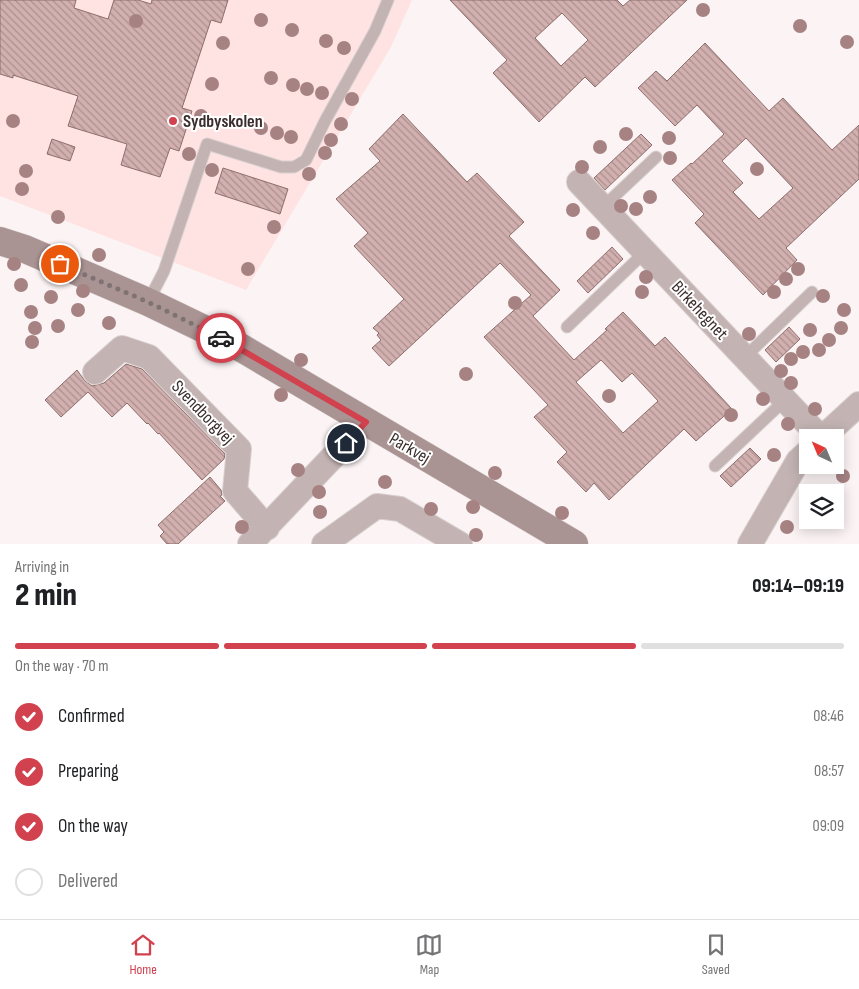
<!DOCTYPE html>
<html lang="en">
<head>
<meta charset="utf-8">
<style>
	body { margin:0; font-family:"Sofia Sans Condensed",sans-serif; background:#f2f2f2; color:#202124; height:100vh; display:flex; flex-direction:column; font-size:19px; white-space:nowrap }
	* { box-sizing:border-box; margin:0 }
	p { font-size:16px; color:#757577 }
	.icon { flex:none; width:28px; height:28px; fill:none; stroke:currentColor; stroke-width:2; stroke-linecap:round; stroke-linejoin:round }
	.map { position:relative; height:544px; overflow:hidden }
	.side { display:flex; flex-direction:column; background:#fff; flex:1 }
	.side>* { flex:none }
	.needle { width:32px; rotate:316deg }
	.tools { position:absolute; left:799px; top:429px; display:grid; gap:10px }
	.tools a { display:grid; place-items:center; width:45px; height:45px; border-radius:0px; background:#fff; box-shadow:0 2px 12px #0003; font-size:25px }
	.pin { position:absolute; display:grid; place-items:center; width:42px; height:42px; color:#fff; margin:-21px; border:2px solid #fff; border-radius:50%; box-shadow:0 1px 5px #0007 }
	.courier { position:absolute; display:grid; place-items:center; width:50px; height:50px; margin:-25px; border:4px solid #d1414e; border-radius:50%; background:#fff; color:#222; box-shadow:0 1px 6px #0007 }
	.overview em { font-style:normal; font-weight:800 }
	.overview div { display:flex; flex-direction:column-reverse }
	.overview { display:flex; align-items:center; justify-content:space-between; height:85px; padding:0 15px }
	h1 { font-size:32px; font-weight:800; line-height:38px }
	.bar { display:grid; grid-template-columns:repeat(4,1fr); gap:8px 5px; align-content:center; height:60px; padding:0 15px }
	.bar i { height:6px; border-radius:4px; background:#e0e0e0 }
	.bar .selected { background:#d1414e }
	.bar p { grid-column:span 4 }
	ol { padding:0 15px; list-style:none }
	li { display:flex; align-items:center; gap:15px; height:55px }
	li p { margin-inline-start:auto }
	li .icon { padding:5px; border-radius:50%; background:#d1414e; color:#fff; stroke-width:4 }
	li:last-child { color:#757577 }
	li i { width:28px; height:28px; border:2px solid #e0e0e0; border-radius:50% }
	.dock { display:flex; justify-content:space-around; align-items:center; height:70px; border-top:1px solid #e0e0e0; background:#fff; font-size:14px; color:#757577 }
	.dock a { display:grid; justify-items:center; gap:2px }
	.dock .selected { color:#d1414e }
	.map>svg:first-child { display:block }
</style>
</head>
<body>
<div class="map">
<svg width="859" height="544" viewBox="0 0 859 544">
	<defs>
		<pattern id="building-back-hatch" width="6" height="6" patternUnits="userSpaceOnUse" patternTransform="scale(1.25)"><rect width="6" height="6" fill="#d2b0af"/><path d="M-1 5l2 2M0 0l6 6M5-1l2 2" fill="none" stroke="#ab908f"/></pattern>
	</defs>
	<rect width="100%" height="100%" fill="#fcf4f4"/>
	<!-- built -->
	<path fill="#fee3e2" d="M0,0h412l-21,47 -145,243 -246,-94z"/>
	<!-- building -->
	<path fill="url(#building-back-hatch)" stroke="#8d6e6d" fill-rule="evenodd" d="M0,0h76l-2,8 34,11 6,-19h24l13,4 1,-4h76l-7,23 -10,-3 -29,88 10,3 -13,40 -9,-3 -10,29 -39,-12 6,-21 -59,-18 10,-30 -65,-21v3l-13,-4z
		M450,0h167l6,6 7,-6h57l-92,87 -10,-10 -46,45 -46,-49 14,-13zM562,13l26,27 -27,26 -26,-28z
		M705,43l64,68 14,-13 49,52 27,-25v54l-73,69 11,12 -34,35 -68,-72 9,-9 -32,-34 19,-17 1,1 32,-30 -27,-29 -22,21 -37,-38 18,-17 11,10zM746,138l47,50 -34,31 -26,-27 10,-9 -21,-22z
		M403,114l64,68 10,-9 47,49 -15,14 51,54 -27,26 41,44 33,-30 -2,-1 18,-17 32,34 10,-9 67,72 -36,32 -12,-12 -75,71 -15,-17 -8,9 -29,-30 10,-10 -33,-35 14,-12 -64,-68 47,-42 -31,-32 -111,103 -17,-18 9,-8 -4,-5 2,-2 -6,-5 31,-29 -50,-53 14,-13 -32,-34 44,-38 -11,-12zM601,360l21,22 10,-9 26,28 -35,32 -47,-51z
		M641,134l11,11 -47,45 -11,-12z
		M52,139l23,8 -5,14 -23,-7z
		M223,168l65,21 -8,25 -65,-21z
		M612,247l11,12 -35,34 -11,-12z
		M789,327l11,12 -24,23 -11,-12z
		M126,364l16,5 83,85 -1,5 -22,21 -43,-47 -1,1 -10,-11 -1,1 -20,-21 -15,14 -24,-25 -27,25 -16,-17 32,-30 8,11 7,5 12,-3z
		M750,448l11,11 -30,28 -11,-11z
		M210,477l11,13 1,5 -2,1 5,5 -47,43h-11l-7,-8 4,-4 -6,-7z"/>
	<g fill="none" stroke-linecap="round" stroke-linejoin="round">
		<defs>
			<path id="lane" d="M603,207l53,-50
				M148,302l16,-31 43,-127 74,23h13l12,-7 19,-39 50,-90 13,-31
				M567,327l78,-75
				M745,357l67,-65
				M715,466l70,-66"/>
			<path id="street" d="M579,182l242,256
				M95,372l27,-24 27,9 90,92 -4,42 32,37
				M822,438l37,-34
				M250,544l116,-122
				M324,544l53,-38 23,3 60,35
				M750,544l48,-83 10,-9"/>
			<path id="secondary" d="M0,241l25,8 123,53 85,41 341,201"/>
		</defs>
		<!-- lane casing -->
		<use href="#lane" stroke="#d9d0d0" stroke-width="13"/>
		<!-- street casing -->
		<use href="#street" stroke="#d9d0d0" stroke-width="26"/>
		<!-- secondary casing -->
		<use href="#secondary" stroke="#d9d0d0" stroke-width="29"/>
		<!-- lane -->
		<use href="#lane" stroke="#c3b4b3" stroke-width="11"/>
		<!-- street -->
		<use href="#street" stroke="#c3b4b3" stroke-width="24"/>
		<!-- secondary -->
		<use href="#secondary" stroke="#aa9393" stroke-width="28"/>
	</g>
	<!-- trees -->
	<g fill="#a68283">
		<circle cx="703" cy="10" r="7"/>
		<circle cx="261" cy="20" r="7"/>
		<circle cx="136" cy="21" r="7"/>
		<circle cx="800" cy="26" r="7"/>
		<circle cx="292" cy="30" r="7"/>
		<circle cx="326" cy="41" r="7"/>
		<circle cx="847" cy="42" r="7"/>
		<circle cx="223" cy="43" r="7"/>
		<circle cx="344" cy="48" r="7"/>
		<circle cx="271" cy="78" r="7"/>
		<circle cx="212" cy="84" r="7"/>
		<circle cx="293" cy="85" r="7"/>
		<circle cx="307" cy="89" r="7"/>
		<circle cx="322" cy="93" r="7"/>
		<circle cx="352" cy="99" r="7"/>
		<circle cx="201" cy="116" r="7"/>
		<circle cx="13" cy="121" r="7"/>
		<circle cx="341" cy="124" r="7"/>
		<circle cx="261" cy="128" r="7"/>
		<circle cx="277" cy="133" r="7"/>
		<circle cx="626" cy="134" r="7"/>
		<circle cx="291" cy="137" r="7"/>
		<circle cx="669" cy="138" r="7"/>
		<circle cx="331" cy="140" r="7"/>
		<circle cx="600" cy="147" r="7"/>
		<circle cx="325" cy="153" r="7"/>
		<circle cx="189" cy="154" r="7"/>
		<circle cx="670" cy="158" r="7"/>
		<circle cx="582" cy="167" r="7"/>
		<circle cx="757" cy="169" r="7"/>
		<circle cx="212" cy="170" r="7"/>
		<circle cx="26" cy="171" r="7"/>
		<circle cx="309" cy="174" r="7"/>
		<circle cx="22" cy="189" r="7"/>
		<circle cx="650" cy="197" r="7"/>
		<circle cx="621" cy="206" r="7"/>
		<circle cx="636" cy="209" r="7"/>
		<circle cx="573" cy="210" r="7"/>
		<circle cx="58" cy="217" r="7"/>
		<circle cx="274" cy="227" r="7"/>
		<circle cx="593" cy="233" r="7"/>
		<circle cx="99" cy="255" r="7"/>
		<circle cx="14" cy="264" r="7"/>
		<circle cx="248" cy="269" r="7"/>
		<circle cx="798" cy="269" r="7"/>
		<circle cx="646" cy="277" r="7"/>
		<circle cx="786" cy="279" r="7"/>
		<circle cx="21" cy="285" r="7"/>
		<circle cx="83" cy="291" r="7"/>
		<circle cx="642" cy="292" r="7"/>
		<circle cx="774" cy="292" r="7"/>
		<circle cx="823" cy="296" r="7"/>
		<circle cx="51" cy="297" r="7"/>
		<circle cx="515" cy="303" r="7"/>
		<circle cx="78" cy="310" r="7"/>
		<circle cx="844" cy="310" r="7"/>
		<circle cx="31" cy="312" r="7"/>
		<circle cx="109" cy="323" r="7"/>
		<circle cx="58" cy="326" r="7"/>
		<circle cx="35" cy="328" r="7"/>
		<circle cx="841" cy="328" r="7"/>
		<circle cx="810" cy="330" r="7"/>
		<circle cx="749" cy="334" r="7"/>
		<circle cx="829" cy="340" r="7"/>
		<circle cx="32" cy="342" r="7"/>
		<circle cx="819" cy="350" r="7"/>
		<circle cx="803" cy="352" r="7"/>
		<circle cx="791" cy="359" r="7"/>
		<circle cx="301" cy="360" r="7"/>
		<circle cx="781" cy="371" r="7"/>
		<circle cx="466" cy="374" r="7"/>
		<circle cx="791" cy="383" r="7"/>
		<circle cx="281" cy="395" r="7"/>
		<circle cx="609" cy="396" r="7"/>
		<circle cx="763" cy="399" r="7"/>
		<circle cx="815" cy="409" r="7"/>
		<circle cx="731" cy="415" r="7"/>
		<circle cx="788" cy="424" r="7"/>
		<circle cx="774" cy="455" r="7"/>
		<circle cx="298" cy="470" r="7"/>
		<circle cx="495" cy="473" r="7"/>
		<circle cx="843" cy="476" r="7"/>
		<circle cx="385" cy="482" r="7"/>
		<circle cx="319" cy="492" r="7"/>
		<circle cx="473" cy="507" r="7"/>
		<circle cx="431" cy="509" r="7"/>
		<circle cx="320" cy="512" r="7"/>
		<circle cx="562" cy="513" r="7"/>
		<circle cx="242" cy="527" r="7"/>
		<circle cx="787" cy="527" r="7"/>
		<circle cx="476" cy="535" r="7"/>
	</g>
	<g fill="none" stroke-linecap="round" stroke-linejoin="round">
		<!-- done -->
		<path stroke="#7e7372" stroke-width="5" stroke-dasharray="0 9" d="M60,264l88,38 73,36"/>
		<!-- route -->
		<path stroke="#d1414e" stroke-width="6" d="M221,338l145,84 -20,21"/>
	</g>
	<!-- markers -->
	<circle fill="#d1414e" stroke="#fff" stroke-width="2" cx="173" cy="121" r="5"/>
	<g text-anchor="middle" stroke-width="4" stroke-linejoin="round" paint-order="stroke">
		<!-- poi labels -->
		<g font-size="18" font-weight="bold" fill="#3a2d2c" stroke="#fff" text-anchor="start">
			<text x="183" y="127">Sydbyskolen</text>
		</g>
		<!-- street labels -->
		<g font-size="18" fill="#3a2d2c" stroke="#fff">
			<text transform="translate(700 310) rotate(47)" y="6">Birkehegnet</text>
			<text transform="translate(203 412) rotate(46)" y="6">Svendborgvej</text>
			<text transform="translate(410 448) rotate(30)" y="6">Parkvej</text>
		</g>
	</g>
</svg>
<div class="tools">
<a><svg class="needle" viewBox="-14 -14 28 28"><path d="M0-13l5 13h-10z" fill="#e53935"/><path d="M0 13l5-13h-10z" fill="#757577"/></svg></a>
<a><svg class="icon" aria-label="layers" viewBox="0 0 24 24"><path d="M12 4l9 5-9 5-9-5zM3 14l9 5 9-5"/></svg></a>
</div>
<div class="pin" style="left:60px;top:264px;background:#ea580c"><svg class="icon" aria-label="bag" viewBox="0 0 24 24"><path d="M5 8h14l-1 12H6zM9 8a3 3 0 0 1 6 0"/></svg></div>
<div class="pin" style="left:346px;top:443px;background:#1f2937"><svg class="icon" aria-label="home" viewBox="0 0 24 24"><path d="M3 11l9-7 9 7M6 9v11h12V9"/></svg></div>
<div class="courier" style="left:221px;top:338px"><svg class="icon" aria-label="car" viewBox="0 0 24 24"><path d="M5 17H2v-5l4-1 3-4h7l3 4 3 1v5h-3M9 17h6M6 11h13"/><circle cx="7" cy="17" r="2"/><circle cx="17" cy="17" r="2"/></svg></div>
</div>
<section class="side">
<div class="overview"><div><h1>2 min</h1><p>Arriving in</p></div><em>09:14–09:19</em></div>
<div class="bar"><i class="selected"></i><i class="selected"></i><i class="selected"></i><i></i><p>On the way · 70 m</p></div>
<ol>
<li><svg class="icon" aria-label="check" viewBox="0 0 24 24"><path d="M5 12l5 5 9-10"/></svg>Confirmed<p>08:46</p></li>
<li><svg class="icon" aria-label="check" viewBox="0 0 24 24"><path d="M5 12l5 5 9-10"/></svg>Preparing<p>08:57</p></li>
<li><svg class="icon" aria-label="check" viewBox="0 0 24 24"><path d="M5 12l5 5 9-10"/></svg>On the way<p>09:09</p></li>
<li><i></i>Delivered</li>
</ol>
</section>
<nav class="dock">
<a class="selected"><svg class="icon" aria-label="home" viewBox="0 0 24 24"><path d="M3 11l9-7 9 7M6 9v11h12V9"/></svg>Home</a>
<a><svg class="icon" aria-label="map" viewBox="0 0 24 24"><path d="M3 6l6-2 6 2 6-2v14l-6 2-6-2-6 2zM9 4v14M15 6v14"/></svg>Map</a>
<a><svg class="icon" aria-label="saved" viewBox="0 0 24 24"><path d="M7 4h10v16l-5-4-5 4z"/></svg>Saved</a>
</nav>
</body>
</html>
